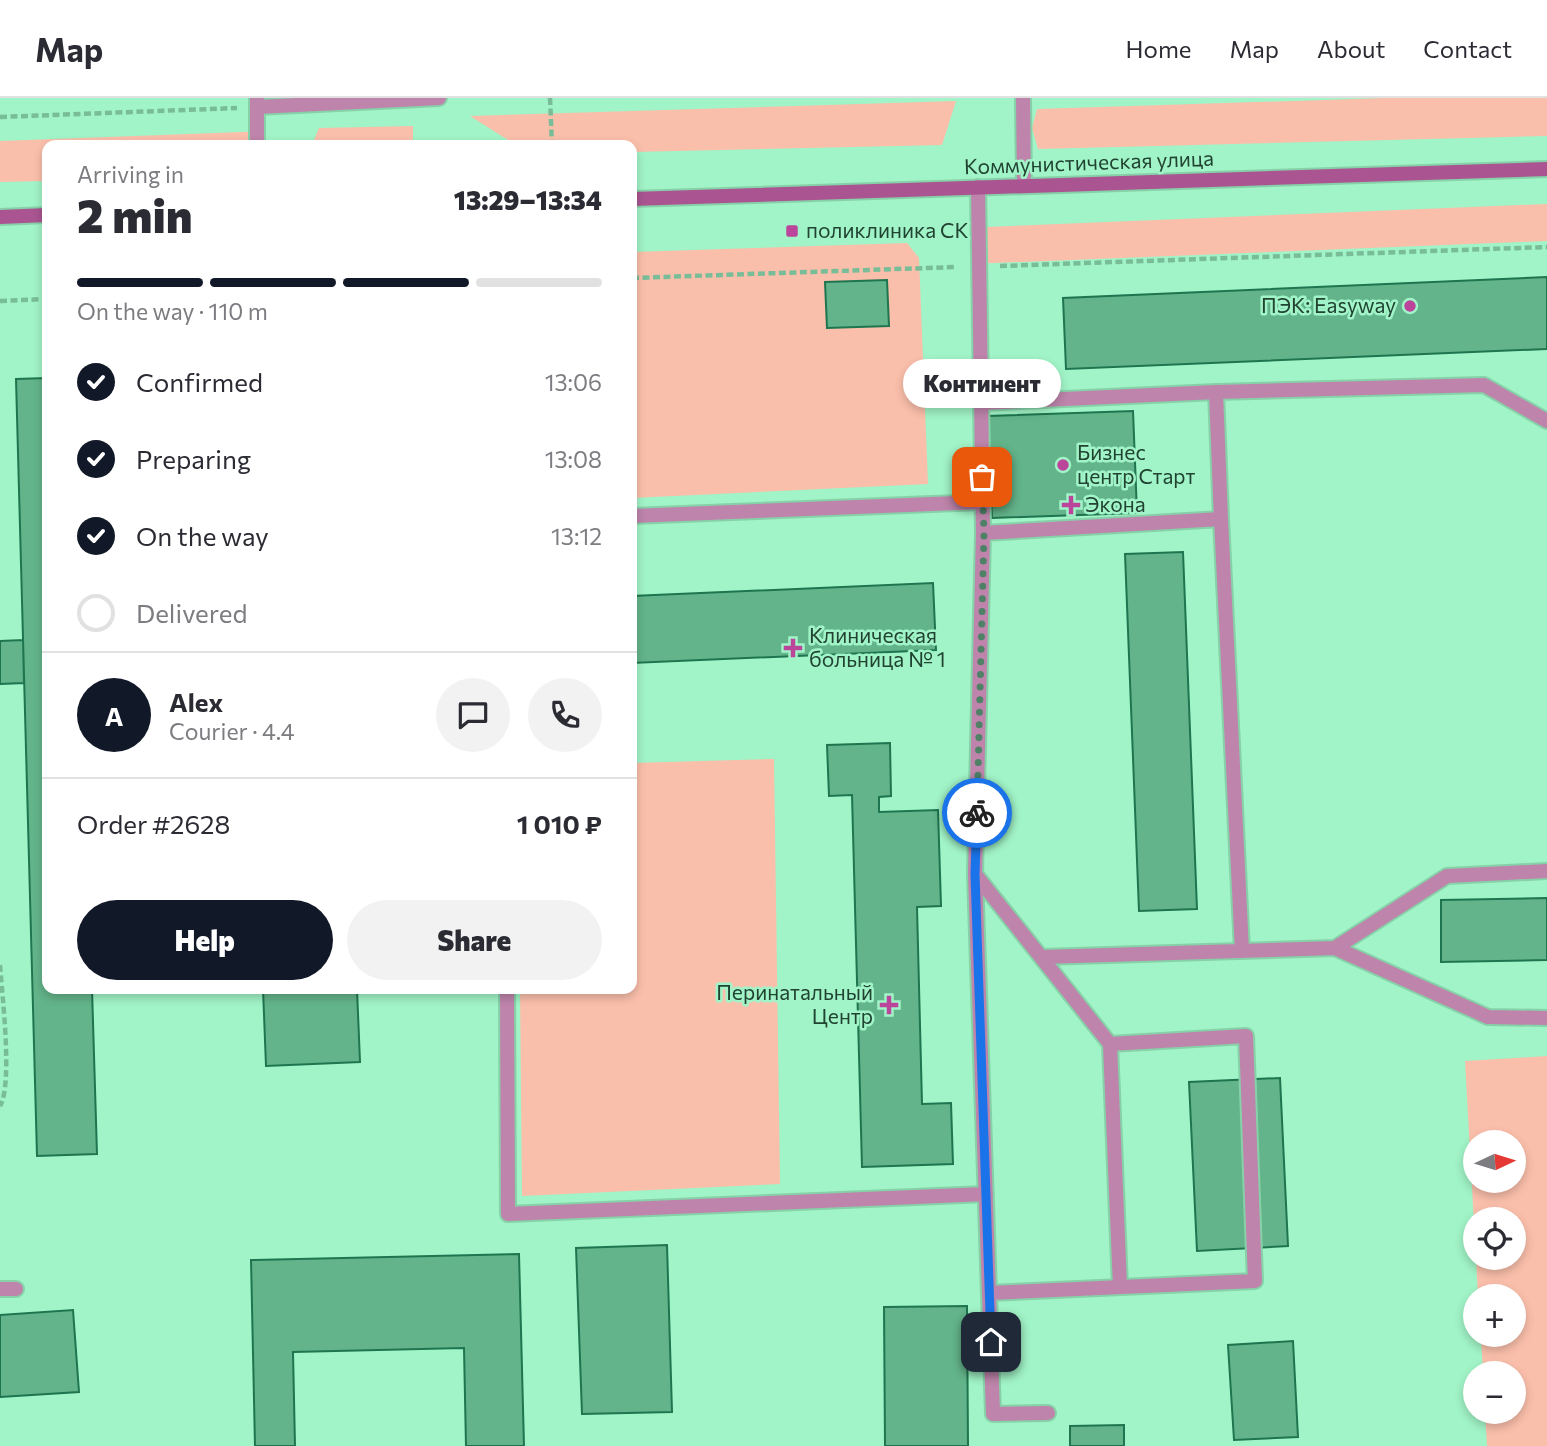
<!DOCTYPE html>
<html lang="en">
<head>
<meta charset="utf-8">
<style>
	body { margin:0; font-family:Commissioner,sans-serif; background:#f2f2f3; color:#2b2b33; height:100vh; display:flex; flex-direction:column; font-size:26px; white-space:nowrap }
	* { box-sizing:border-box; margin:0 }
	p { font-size:23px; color:#7c7c81 }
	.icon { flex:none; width:38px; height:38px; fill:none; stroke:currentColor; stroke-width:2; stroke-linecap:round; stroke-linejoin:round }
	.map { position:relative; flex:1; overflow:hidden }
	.sheet { position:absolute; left:42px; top:42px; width:595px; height:854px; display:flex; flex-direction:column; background:#fff; border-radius:14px; box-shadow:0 4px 10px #0003 }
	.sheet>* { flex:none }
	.needle { width:46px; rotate:86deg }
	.buttons { position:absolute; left:1463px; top:1032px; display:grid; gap:14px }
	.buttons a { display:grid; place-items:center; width:63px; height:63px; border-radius:50%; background:#fff; box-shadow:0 4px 10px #0003; font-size:35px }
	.pin { position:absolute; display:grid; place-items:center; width:60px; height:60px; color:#fff; margin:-30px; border-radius:14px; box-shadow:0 4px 10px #0006 }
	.courier { position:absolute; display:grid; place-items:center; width:70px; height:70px; margin:-35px; border:5px solid #1a73e8; border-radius:50%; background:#fff; color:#222; box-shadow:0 2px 9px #0007 }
	.bubble { position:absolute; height:49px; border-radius:24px; background:#fff; box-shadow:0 4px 10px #0003; font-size:23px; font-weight:800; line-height:49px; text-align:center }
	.summary em { font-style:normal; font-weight:800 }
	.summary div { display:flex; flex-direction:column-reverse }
	.summary { display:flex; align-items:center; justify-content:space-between; height:119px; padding:0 35px }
	h1 { font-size:46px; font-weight:800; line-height:52px }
	.bar { display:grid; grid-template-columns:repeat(4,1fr); gap:10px 7px; align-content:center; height:84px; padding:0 35px }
	.bar i { height:9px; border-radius:5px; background:#e1e1e2 }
	.bar .selected { background:#111827 }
	.bar p { grid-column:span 4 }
	.line { display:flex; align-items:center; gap:18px; padding:0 35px; border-top:2px solid #e1e1e2 }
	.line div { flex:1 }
	.round { display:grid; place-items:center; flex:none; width:74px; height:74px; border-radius:37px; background:#f2f2f3 }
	ol { padding:0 35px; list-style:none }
	li { display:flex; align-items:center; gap:21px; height:77px }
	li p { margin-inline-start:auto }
	li .icon { padding:7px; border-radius:50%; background:#111827; color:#fff; stroke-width:4 }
	li:last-child { color:#7c7c81 }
	li i { width:38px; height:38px; border:4px solid #e1e1e2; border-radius:50% }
	.button { display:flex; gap:14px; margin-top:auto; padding:14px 35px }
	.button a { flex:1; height:80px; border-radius:42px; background:#111827; color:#fff; font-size:28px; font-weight:800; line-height:80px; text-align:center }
	.button a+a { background:#f2f2f3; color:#2b2b33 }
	header { display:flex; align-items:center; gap:42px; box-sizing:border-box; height:98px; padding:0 35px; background:#fff; border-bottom:2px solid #e1e1e2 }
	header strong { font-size:33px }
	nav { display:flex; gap:38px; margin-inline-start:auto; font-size:24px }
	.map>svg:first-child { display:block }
</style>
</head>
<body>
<header>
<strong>Map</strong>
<nav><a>Home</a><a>Map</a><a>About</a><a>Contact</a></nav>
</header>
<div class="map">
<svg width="1547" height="1348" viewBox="0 0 1547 1348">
	<rect width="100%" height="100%" fill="#a1f4c7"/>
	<!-- green -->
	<path fill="#fabfab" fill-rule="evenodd" d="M1385,0h162v38l-509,13 -6,-21 5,-19z
		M956,3l-14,44 -310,7v-7h-116l-46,-29z
		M413,28v19h-101l7,-17z
		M266,33l-5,14h-214v36l-47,1v-41z
		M1547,106v37l-577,23 3,-20 13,-17z
		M907,145l12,15 9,226 -296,14v-246z
		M774,661l6,425 -258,12 -2,-207h112v-226z
		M1547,958v390h-60l-2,-34h29v-38h-31l-2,-39h33v-38h-36l-2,-39h38v-38h-39v22l-10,-181zM1475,1045h39v38h-39z"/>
	<!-- building -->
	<path fill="#63b48a" stroke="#1e754f" stroke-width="2" d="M1547,179v72l-481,20 -3,-71z
		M887,182l2,46 -62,2 -2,-46z
		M47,280v611h45l5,165 -60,2 -21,-777z
		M1133,313l4,102 -145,5 -4,-102z
		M1183,454l14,357 -58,2 -14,-357z
		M933,485l3,67 -304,13v-67z
		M23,542l1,43 -24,1v-43z
		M890,645l1,53 -12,1v15l59,-2 3,96 -24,1 5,197 29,-1 2,61 -91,3 -10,-372 -23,1 -2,-51z
		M1547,800v62l-106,2v-62z
		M263,891h94l3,73 -94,4z
		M1280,980l8,168 -91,5 -8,-169z
		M667,1147l5,167 -90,2 -6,-166z
		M519,1156l5,192h-58l-2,-98 -171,4 2,94h-40l-4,-186z
		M967,1208l1,140h-83l-1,-139z
		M73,1212l6,82 -79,5v-82z
		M1293,1243l5,96 -64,3 -6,-95z
		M1124,1327v21h-54v-20z"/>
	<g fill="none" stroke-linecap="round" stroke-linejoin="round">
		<defs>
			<path id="lane" d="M257,0v47
				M1023,0l1,88
				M257,9l182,-9
				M978,89l5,346 -8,341 18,540 55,-1
				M981,305l235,-11
				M632,418l350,-14
				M1221,421l-5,-127 268,-7 63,36
				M983,435l238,-14 21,432
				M975,776l135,170 10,243
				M1335,850l112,-72 100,-5
				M1042,859l293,-9 153,69 59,1
				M507,891l1,225 478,-20
				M0,1191h16
				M989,1195l266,-12 -9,-245 -136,8"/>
			<path id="secondary" d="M632,101l915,-30
				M0,119l47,-2"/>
		</defs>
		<!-- lane casing -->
		<use href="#lane" stroke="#87d1a9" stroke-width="18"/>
		<!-- secondary casing -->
		<use href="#secondary" stroke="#87d1a9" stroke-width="18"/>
		<!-- path -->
		<path stroke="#79bd98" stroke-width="4.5" stroke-dasharray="7 3.5" stroke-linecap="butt" d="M550,0l2,47
			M0,19l237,-9
			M1000,168l547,-19
			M632,180l324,-11
			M0,203l47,-2
			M0,867c2,29 13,119 0,141"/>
		<!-- lane -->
		<use href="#lane" stroke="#be84ab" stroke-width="14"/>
		<!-- secondary -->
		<use href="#secondary" stroke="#aa5591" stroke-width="14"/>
	</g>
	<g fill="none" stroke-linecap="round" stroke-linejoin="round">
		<!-- done -->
		<path stroke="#4e8166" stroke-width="7" stroke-dasharray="0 12.6" d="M977,715l7,-280 -2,-56"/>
		<!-- route -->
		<path stroke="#1a73e8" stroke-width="9" d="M977,715l-2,61 16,468"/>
	</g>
	<!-- markers -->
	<g fill="#bb459b" stroke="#a1f4c7" stroke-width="2.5">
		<rect x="785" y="126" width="14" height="14" rx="3.5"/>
		<circle cx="1410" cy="208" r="7"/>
		<circle cx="1063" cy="367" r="7"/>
		<path d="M1067.5 396.5h7v7h7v7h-7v7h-7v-7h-7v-7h7z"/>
		<path d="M789.5 539.5h7v7h7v7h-7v7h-7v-7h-7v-7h7z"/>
		<path d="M885.5 896.5h7v7h7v7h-7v7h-7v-7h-7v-7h7z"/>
	</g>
	<g text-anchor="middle" stroke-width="5" stroke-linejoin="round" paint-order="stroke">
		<!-- street labels -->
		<g font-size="21" fill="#214332" stroke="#a1f4c7">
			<text transform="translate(1089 65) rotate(-2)" y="7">Коммунистическая улица</text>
		</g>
		<!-- poi labels -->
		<g font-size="21" fill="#214332" stroke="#a1f4c7" text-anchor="start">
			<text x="806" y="140">поликлиника СК</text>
			<text x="1396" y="215" text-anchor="end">ПЭК: Easyway</text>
			<text x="1077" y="362">Бизнес<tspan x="1077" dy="24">центр Старт</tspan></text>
			<text x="1085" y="414">Экона</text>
			<text x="809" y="545">Клиническая<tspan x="809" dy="24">больница № 1</tspan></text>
			<text x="873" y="902" text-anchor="end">Перинатальный<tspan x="873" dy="24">Центр</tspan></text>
		</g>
	</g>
</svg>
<div class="buttons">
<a><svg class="needle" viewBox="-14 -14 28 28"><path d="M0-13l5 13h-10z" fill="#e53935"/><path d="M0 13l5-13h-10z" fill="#7c7c81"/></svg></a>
<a><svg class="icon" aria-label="locate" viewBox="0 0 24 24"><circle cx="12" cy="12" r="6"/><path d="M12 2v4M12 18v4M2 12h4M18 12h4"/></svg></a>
<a>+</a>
<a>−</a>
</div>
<div class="pin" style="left:982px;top:379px;background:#ea580c"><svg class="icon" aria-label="bag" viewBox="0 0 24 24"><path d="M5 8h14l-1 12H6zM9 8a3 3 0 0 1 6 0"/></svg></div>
<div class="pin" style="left:991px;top:1244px;background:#1f2937"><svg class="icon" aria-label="home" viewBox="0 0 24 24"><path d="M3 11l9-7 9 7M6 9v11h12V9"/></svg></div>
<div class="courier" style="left:977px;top:715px"><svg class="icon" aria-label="bike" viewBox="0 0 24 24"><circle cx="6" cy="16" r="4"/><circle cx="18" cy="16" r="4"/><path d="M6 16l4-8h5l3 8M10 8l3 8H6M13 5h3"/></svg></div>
<div class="bubble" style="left:903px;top:261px;width:158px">Континент</div>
<section class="sheet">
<div class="summary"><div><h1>2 min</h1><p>Arriving in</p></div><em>13:29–13:34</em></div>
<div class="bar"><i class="selected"></i><i class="selected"></i><i class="selected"></i><i></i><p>On the way · 110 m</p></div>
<ol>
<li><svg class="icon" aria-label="check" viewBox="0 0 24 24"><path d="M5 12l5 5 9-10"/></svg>Confirmed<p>13:06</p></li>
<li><svg class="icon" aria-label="check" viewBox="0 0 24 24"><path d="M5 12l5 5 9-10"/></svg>Preparing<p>13:08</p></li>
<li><svg class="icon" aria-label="check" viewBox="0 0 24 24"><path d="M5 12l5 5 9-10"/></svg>On the way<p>13:12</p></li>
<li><i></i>Delivered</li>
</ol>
<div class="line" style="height:126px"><b class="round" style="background:#111827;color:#fff">A</b><div><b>Alex</b><p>Courier · 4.4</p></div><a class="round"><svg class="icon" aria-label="chat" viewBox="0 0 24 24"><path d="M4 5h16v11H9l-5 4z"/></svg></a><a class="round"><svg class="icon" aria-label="phone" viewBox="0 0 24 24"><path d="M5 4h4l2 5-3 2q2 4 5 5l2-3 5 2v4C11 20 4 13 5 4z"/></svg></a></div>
<div class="line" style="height:91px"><div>Order #2628</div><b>1 010 ₽</b></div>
<div class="button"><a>Help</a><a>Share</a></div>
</section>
</div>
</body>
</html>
